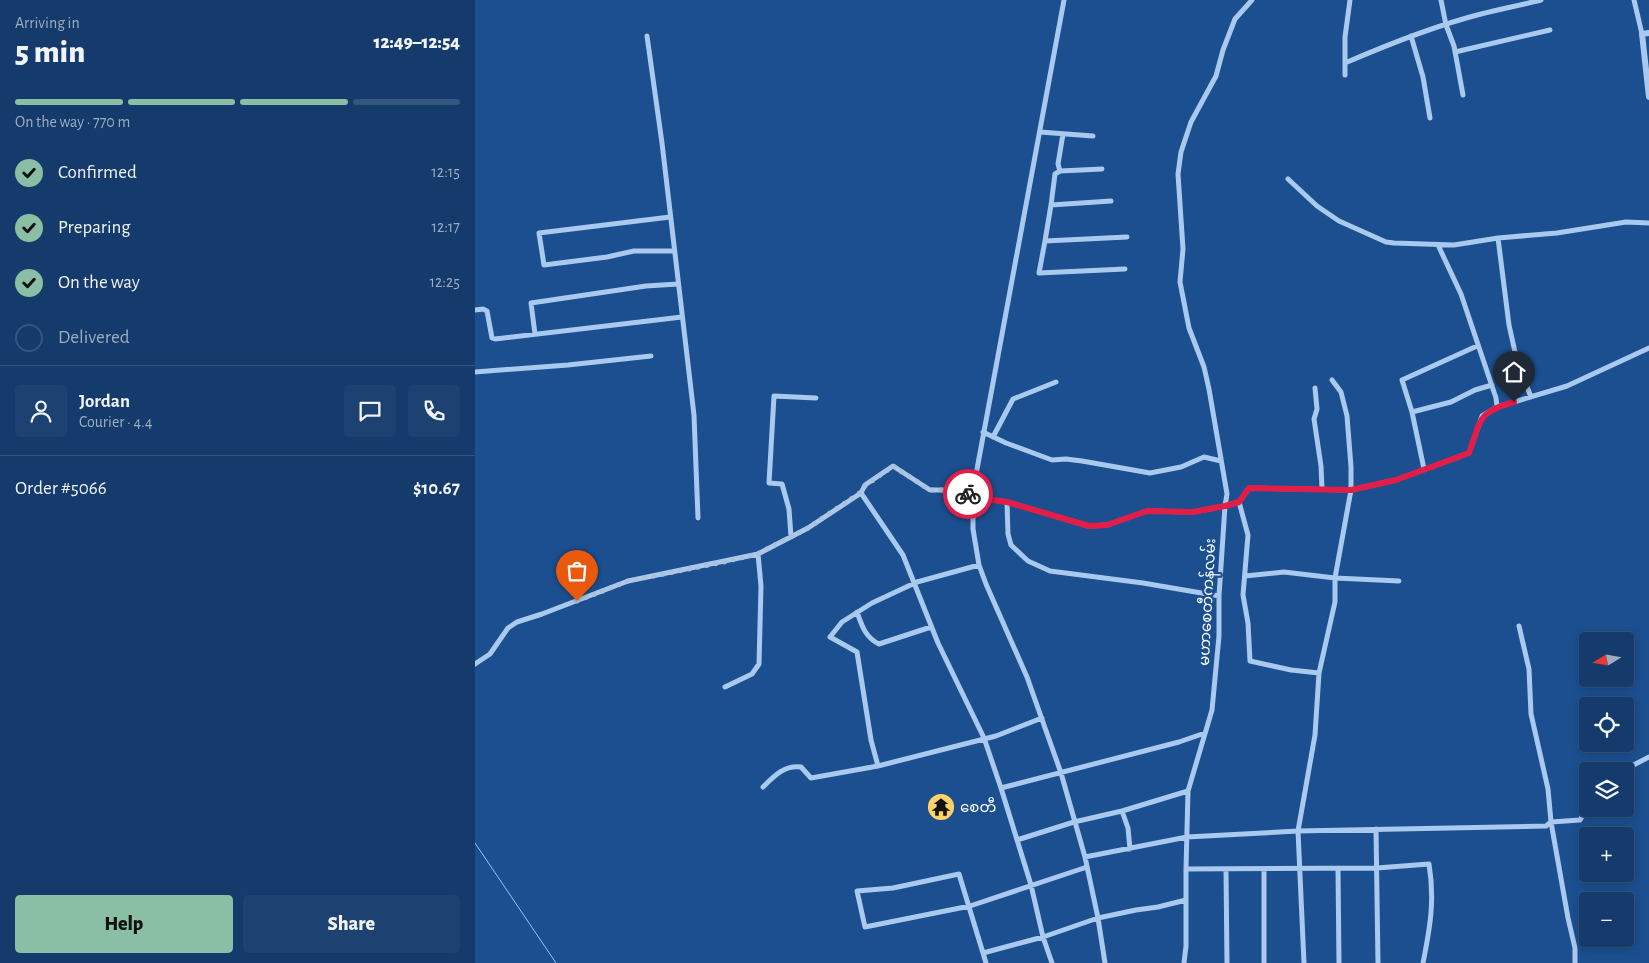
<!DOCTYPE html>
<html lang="en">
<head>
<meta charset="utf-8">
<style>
	body { margin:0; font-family:"Alegreya Sans","Noto Sans Myanmar",sans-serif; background:#1d4271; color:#f1f3f6; height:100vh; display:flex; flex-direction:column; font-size:19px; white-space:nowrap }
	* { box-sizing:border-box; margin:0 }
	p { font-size:16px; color:#9dadc1 }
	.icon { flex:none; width:28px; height:28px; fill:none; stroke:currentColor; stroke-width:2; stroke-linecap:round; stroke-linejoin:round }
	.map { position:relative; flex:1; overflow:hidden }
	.panel { display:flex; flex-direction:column; background:#143b6b; width:475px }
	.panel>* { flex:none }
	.needle { width:32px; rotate:259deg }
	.fabs { position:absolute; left:1104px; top:632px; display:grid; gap:10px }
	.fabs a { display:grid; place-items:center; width:55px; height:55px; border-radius:5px; background:#143b6b; box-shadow:0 2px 8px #0003,0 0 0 1px #33557e; font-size:25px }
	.pin { position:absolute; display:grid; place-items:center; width:42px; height:42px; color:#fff; margin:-51px -21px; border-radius:50% 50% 50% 0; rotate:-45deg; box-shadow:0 0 5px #0007 }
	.pin .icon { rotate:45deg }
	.courier { position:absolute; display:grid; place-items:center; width:50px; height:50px; margin:-25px; border:4px solid #e11d48; border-radius:50%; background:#fff; color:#222; box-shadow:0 1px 6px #0007 }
	.summary em { font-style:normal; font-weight:800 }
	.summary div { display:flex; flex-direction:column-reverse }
	.summary { display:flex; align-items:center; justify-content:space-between; height:85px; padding:0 15px }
	h1 { font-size:32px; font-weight:800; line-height:38px }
	.bar { display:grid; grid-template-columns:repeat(4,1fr); gap:8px 5px; align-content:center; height:60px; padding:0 15px }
	.bar i { height:6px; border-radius:4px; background:#33557e }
	.bar .selected { background:#8abfa5 }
	.bar p { grid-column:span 4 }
	.line { display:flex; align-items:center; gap:12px; padding:0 15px; border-top:1px solid #33557e }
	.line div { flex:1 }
	.round { display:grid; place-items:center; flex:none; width:52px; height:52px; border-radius:5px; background:#1d4271 }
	ol { padding:0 15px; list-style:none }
	li { display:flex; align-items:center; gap:15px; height:55px }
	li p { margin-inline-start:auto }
	li .icon { padding:5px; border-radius:50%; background:#8abfa5; color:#111; stroke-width:4 }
	li:last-child { color:#9dadc1 }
	li i { width:28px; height:28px; border:2px solid #33557e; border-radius:50% }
	.action { display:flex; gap:10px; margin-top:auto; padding:10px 15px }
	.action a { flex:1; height:58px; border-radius:5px; background:#8abfa5; color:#111; font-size:20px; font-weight:800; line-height:58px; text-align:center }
	.action a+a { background:#1d4271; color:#f1f3f6 }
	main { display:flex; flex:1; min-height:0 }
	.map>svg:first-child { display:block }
</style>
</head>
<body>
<main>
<section class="panel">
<div class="summary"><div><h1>5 min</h1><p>Arriving in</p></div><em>12:49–12:54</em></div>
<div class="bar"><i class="selected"></i><i class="selected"></i><i class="selected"></i><i></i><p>On the way · 770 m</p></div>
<ol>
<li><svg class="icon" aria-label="check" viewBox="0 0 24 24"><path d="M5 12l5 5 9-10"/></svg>Confirmed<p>12:15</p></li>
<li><svg class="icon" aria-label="check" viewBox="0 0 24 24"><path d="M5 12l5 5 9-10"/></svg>Preparing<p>12:17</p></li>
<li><svg class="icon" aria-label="check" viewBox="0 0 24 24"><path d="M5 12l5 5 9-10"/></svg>On the way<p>12:25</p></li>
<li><i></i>Delivered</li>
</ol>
<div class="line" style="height:90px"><a class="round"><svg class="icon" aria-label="person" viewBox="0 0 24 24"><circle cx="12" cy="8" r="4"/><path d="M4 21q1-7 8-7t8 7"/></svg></a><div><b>Jordan</b><p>Courier · 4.4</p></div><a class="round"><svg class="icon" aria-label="chat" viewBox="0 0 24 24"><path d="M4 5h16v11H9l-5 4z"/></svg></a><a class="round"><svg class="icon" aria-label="phone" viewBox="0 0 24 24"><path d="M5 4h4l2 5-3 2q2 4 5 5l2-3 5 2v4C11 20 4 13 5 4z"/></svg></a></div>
<div class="line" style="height:65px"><div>Order #5066</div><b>$10.67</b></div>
<div class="action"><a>Help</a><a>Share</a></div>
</section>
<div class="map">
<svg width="1174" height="963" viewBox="0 0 1174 963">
	<rect width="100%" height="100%" fill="#1b4f8f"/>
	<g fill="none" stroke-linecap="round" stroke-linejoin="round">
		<!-- stream -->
		<path stroke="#9cc4f0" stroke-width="1" d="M0,843l81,120"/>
		<!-- minor -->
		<path stroke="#a9c9ee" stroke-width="5" d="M589,0l-89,480 -2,17v32l6,36 7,19 41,93 34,96 24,84 13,61 7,45
			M966,0l5,25 8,21 9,49
			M1159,0l8,34
			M172,36l15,107 32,272 4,103
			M936,36l12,41 7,41
			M980,52l95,-22
			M870,63c44,-19 89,-37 136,-49 20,-5 40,-9 60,-14
			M870,75v-38l5,-37
			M565,132l53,4
			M588,134l-5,30 2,7 42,-2
			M585,171l-5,3 -4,31 60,-4
			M813,179l29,27 22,15 47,21 8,1 60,2 44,-7 59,-5 69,-11 23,1
			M576,205l-6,36 82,-4
			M195,217l-131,16 5,32 63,-8 27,-6h40
			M1023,238l11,87 8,36 14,36
			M570,241l-6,32 86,-4
			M963,245l23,49 35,104 1,9
			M0,310l8,-1 4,2 5,27 3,1 187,-22
			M60,334l-4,-31 115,-17 32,-2
			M0,372l93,-7 83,-9
			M840,388l2,21 -3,10 7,47 1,23
			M937,412l39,-10 24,-12 17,-5
			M508,432l23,11 46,17 14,-1 16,2 68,12 31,-6 23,-10 17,4
			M518,437l20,-38 43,-17
			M949,469l-12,-57 -10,-32 75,-34
			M386,493l4,-8 28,-19 37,24h33l10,7 34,5 82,24 18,-1 40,-14 46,1 32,-6 2,-12 -18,-105 -5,-22 -15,-39 -9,-46 3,-33 -5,-75 3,-22 10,-30 25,-46 7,-26 12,-31 17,-19
			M532,502l1,32 3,11 17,16 22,10 93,12 76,13
			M764,502l9,33 -5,60 5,28 2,38 41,9 28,3
			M316,537l-2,-28 -7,-25 -13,-1 5,-87 42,2
			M770,576l39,-4 51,6 64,3
			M382,612c5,14 8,25 22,32l52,-17
			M1044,626l10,43 2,45 17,75 3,33 17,96 7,30v15
			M0,664l15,-10 18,-26 9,-6 25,-8 86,-33 130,-27 50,-26 53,-35 42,62 35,88 46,95 17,50
			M250,687l27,-13 7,-10 2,-78 -3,-32
			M403,766l-7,-26 -14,-88 -27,-15 12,-15 30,-19 45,-21 62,-17
			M1147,771l27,-14
			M288,787c11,-11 21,-22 38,-20l10,11 67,-12 118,-30 46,-18
			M647,811l6,17 2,21
			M901,829l2,134
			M542,840l57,-18 48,-11 66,-20
			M610,857l102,-20 111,-6 248,-5 5,-4 29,-2 7,-12
			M863,868l1,95
			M711,869l191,-1 52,-4c6,36 1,64 -6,99
			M751,870l1,93
			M508,953l-24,-79 -66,14 -36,3 8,36 105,-21 117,-39
			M511,963l-3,-10 60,-16 55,-19 38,-8 22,-3 28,-7
			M577,963l-9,-26 -12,-52 -30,-97 178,-46 26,-9
			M709,963l2,-17v-77l2,-78 24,-81 7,-74v-40l6,-90 14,-4 10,-14 102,2 45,-10 73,-27 13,-37 15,-9 70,-21 82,-38
			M789,963v-94
			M829,963l-6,-132 17,-96 4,-62 16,-71v-24l16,-88v-23l-4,-51 -6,-24 -9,-12"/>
		<!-- tertiary -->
		<path stroke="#a9c9ee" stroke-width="6" d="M1174,33l-7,1 7,63"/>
	</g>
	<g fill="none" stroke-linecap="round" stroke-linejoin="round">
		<!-- done -->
		<path stroke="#afc1d8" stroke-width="5" stroke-dasharray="0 9" d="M102,601l51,-20 96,-19 33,-8 51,-26 53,-36 4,-6 28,-20 37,24h33l5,4"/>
		<!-- route -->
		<path stroke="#e11d48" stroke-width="6" d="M493,494l5,3 34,5 82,24 18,-1 40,-14 46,1 32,-6 14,-4 10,-14 102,2 45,-10 73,-27c12,-33 8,-41 45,-51"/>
	</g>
	<!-- icons -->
	<defs>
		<symbol id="temple-disc" viewBox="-11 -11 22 22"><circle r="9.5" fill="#ffd166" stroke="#1b4f8f"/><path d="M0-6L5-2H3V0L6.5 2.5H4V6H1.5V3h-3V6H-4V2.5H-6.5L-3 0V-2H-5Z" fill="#111"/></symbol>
	</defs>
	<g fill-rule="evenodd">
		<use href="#temple-disc" x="450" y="791" width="32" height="32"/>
	</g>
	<g text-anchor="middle" stroke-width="4.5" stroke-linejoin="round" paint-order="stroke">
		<!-- street labels -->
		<g font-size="15" fill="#fff" stroke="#1b4f8f">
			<text transform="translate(732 602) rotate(-87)" y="5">မဟာစေတီကန်လမ်း</text>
		</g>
		<!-- poi labels -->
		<g font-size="15" fill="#fff" stroke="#1b4f8f" text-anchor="start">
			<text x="485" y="812">စေတီ</text>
		</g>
	</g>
</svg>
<div class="fabs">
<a><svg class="needle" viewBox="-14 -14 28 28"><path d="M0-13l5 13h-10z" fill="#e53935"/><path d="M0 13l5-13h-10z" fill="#9dadc1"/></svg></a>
<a><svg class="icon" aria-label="locate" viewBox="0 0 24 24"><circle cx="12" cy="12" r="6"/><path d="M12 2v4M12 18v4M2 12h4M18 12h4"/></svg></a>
<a><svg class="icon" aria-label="layers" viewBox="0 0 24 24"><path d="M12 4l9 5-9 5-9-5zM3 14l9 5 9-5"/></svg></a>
<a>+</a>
<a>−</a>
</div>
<div class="pin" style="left:102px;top:601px;background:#ea580c"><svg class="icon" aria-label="bag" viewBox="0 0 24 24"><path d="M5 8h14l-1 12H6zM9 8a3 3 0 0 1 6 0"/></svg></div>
<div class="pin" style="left:1039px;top:402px;background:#1f2937"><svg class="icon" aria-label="home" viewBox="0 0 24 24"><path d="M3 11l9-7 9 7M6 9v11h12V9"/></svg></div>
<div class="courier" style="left:493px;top:494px"><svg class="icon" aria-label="bike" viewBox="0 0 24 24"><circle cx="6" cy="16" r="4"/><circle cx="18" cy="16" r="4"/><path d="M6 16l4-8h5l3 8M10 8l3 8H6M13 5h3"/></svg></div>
</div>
</main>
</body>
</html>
